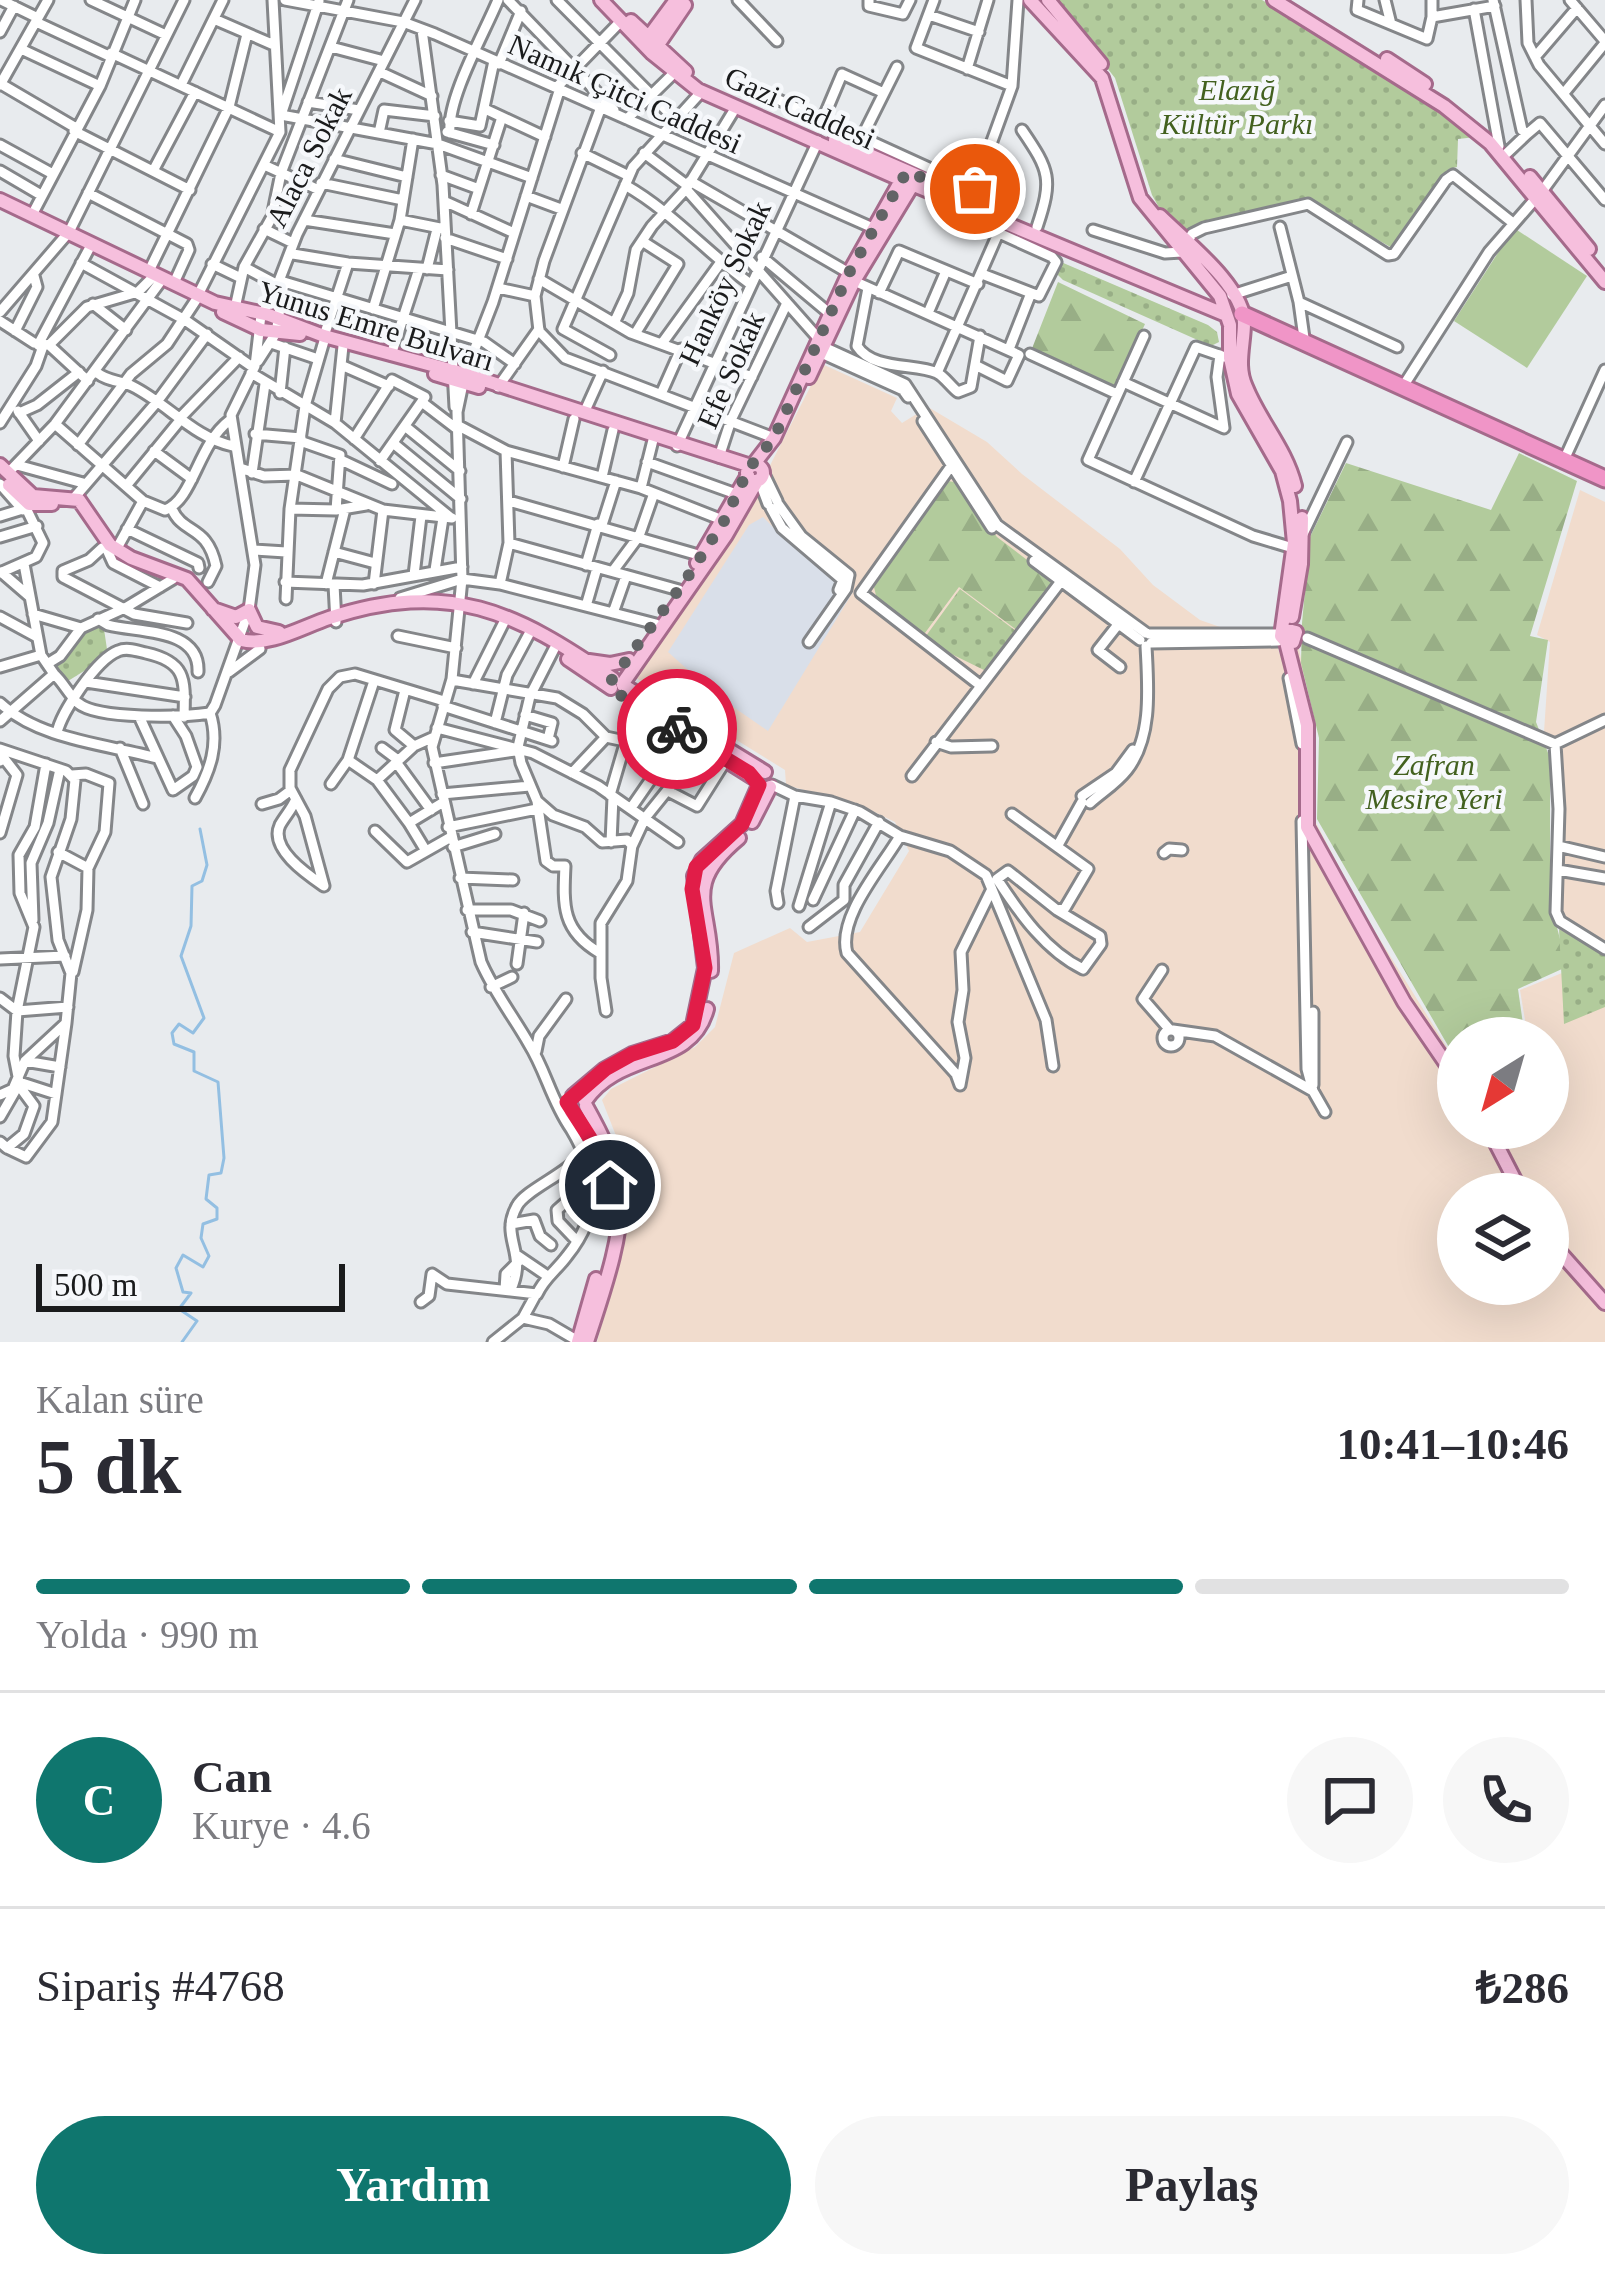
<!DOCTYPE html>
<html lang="tr">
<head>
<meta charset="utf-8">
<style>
	body { margin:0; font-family:Georgia,serif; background:#f7f7f7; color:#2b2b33; height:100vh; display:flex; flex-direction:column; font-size:45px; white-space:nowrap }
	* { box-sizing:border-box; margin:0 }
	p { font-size:39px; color:#7c7c81 }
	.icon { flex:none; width:66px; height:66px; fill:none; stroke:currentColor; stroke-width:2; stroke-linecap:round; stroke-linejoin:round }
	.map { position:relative; height:1342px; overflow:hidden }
	.drawer { display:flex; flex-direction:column; background:#fff; flex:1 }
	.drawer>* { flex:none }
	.needle { width:78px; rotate:217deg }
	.buttons { position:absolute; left:1437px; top:1017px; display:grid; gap:24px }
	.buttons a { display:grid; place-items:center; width:132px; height:132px; border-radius:50%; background:#fff; box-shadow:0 12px 48px #0002; font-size:60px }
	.scale { position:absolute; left:36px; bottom:30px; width:309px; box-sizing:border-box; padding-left:12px; border:6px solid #1a1b1c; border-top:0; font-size:33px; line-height:42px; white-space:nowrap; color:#1a1b1c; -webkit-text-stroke:9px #f6f8fb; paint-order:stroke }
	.pin { position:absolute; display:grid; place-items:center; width:102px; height:102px; color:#fff; margin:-51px; border:6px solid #fff; border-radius:50%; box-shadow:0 3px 12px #0007 }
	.courier { position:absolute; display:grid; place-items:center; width:120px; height:120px; margin:-60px; border:9px solid #e11d48; border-radius:50%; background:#fff; color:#222; box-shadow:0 3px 15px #0007 }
	.headline em { font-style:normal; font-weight:700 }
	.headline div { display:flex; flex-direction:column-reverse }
	.headline { display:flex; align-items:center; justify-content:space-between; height:204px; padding:0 36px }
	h1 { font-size:78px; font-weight:700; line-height:90px }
	.bar { display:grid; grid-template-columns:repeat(4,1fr); gap:18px 12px; align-content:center; height:144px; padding:0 36px }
	.bar i { height:15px; border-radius:9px; background:#e1e1e2 }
	.bar .selected { background:#0f766e }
	.bar p { grid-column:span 4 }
	.line { display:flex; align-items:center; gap:30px; padding:0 36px; border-top:3px solid #e1e1e2 }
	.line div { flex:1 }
	.round { display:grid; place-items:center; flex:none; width:126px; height:126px; border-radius:63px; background:#f7f7f7 }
	.primary-button { display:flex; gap:24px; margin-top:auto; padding:24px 36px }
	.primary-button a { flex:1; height:138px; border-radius:72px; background:#0f766e; color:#fff; font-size:48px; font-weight:700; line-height:138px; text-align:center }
	.primary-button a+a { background:#f7f7f7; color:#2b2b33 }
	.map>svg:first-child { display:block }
</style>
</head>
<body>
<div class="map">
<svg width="1605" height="1342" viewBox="0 0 1605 1342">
	<defs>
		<pattern id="forest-firs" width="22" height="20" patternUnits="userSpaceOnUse" patternTransform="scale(3)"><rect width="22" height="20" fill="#b2cb9c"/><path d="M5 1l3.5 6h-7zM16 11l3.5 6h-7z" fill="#98ae86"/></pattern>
		<pattern id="park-dots" width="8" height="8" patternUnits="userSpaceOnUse" patternTransform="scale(3)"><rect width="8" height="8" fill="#b2cb9c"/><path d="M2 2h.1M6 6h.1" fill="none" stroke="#98ae86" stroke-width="1.8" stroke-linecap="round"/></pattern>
	</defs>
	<rect width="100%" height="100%" fill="#e8ebee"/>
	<!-- education -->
	<path fill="#f1dccd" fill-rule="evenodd" d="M822,364l75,34 -6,13 11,12 26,-16 59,35 35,32 98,75 33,36 47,35 23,8 49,2 8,25 19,-7 14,77 3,98 48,91 94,151v63h90v-90h-20l-8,-48 42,-17 3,-27 -12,-47v-145l-9,-22 6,-90 -13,-7 43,-145 25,12v840h-1008l32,-119 -7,-72 -20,-51 9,-11 84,-42 20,-20 19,-74 56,-25 17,14 53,-10 49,-81 -14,-29 -33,-16 -76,-21 -1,-15 -152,-94 112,-162zM1458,1194h90v90h-90z"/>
	<!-- built -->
	<path fill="#d9dfe9" d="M763,517l25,25 65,50 -85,139 -52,-36 -48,-43 81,-127z"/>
	<!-- grass -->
	<path fill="#b2cb9c" d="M1514,228l73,48 -60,92 -73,-47z"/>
	<!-- forest -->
	<path fill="url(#forest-firs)" d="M1058,282l87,42 -31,68 -83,-41z
		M1519,453l58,28 -47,155 18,4 -12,82 14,36v142l12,47v22l-44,20 7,49h-67v25l-141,-244 2,-81 -18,-75 1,-40 8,-86 36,-74 145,47z
		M947,481l8,1 42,55 59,45 -38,49 -59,-44 -37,50 -45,-37 -3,-13z"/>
	<!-- park -->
	<path fill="url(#park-dots)" d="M1054,0h208l139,81 75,56 -18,2 -1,28 -8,2 -55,80 -85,-48 -93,23 -8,-2 -26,11 -21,-22 -9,-16 -37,-117z
		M1061,262l147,63 9,7 2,10 -8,4 -148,-66 -6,-6z
		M960,589l60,45 -30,39 -67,-33z
		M95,625l9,4 4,27 -40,25 -13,-16 26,-32z
		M1559,929l46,26v52l-41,17z"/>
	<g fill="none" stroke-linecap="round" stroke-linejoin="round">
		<!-- stream -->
		<path stroke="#93bfe2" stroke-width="3" d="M182,1342l15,-21 -18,-12 12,-16 -8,-1 -7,-24 7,-13 20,12 6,-11 -8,-18 2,-14 14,-5v-11l-11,-9 3,-24 12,-2 3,-15 -6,-76 -24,-11v-19l-20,-8 -2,-11 7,-9 14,9 11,-15 -23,-62 10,-30 1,-40 10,-5 5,-16 -7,-36"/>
		<defs>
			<path id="minor" d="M1,0l37,18
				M91,0l75,35
				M285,0l118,22 32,12 438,194
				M508,0l106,110
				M557,0l118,119
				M738,0l39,41
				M869,0v6l34,8 7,-14
				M934,0l-18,48 96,38
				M1358,0l-1,10 70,29 5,-22
				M1385,0l6,24
				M1432,0v17l63,-11
				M1493,0l29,130 5,4 13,-11 65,77
				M1526,0l2,43 11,22 66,79
				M1570,0l35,41
				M1474,9l25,137
				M929,15l50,17
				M214,19l60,26
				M36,22l73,34
				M422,30l21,155 12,222
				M0,32l14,-26
				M331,47l53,14
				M21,49l79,37
				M111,53l169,79
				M1535,57l42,-49
				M499,64l22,-53
				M967,69l21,-69
				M380,72l52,24
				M1,84l75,44
				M0,85l48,-85
				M181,85l42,-85
				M557,87l64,-66
				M560,88l-67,214 -28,72 -8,38 5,167 -10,100 -20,68 49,215c13,30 32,54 48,82 17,27 22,56 42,85l13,3
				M1564,93l41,-50
				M770,96l92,41
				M308,102l51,8
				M601,107l-57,154 -9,35 4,35 26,27 209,80
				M485,109l60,28
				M281,115l157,29 94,34
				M281,115l38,-114
				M627,119l48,-47
				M823,119l19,-45 42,19
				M449,121l31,5 14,-65
				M1022,130c28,41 31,49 15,97
				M74,131l116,59
				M447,132l47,13
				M379,133l5,-23 51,6
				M450,133c-3,-35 34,-99 48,-133
				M861,139l36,-72
				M872,142l103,47
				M0,145l51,28
				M582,153l47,23
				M644,153l44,33
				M1507,153l20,-19
				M334,159l73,18
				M264,165l55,25
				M0,171l41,24
				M153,171l42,-79
				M441,175l38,14
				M690,181l159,92
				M321,183l82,17
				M625,185c46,26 81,67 124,98
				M686,189l132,149
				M88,193l99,51 2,6 -15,33
				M526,196l35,13
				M971,199l41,-113 6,-86
				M444,201l70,32
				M471,214l31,-97
				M32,215l68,-129 35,-86
				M304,220l91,14
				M400,220l45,9
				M1280,227l19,75 6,43
				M264,229l29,14
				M1093,230l72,23 17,-1 10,-18 12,-6 104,-24 80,51 6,-1 52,-74 7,-5 60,48
				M445,238l62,21
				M293,254l55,9 100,7
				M762,257l67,56
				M81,263l104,57 69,48
				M212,264l29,14
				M244,267l34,18
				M427,269l10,-40
				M149,271l80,-164 18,-73
				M982,274l57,22 17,-34 -4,-5 -53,-24
				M539,279l92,54 121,44
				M854,281l165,74 -12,26 -32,-16
				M284,282l200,60 31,22
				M498,288l37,8
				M868,288l-11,58c16,25 59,17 80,27 7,3 15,15 21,19l13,-5 9,-51
				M879,293l20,-42 79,33
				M198,295l82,-163 -7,-132
				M1232,295l60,-19
				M1299,302l98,45
				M93,304l33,26
				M235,308l9,-41 28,-50 9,-44 67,-173
				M373,309l27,-89 13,-81
				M0,312l69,-80 115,-232
				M928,313l18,-42
				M0,321l34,22 15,2 39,36
				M615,321l13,-28 8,-43 16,-24 34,-37 50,-82
				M15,331l22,-44 -3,-11
				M635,334l43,-70 -36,-23
				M324,336l24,-73
				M1144,336l-56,124 165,76 40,12
				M663,342l58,-80
				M271,343l47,16
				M38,345l52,-98
				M49,345l38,-38 51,-15 18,-18
				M824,347l81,37 92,141 149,108
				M1009,349l22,-56
				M821,353l82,37 5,7
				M1030,354l87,40
				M391,355l28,-86
				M610,355l-47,-26 70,-162 69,-76
				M258,361l18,-28 8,-50
				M341,365l48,21
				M96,372c12,10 23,8 36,14 35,17 62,52 101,60
				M251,373l84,50 115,94
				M937,373l67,-153
				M1123,382l101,46 -7,-51 3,-22
				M498,387l41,-58
				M1402,388l87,-136 54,-62 62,-85
				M280,393l5,-46
				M661,394l20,-45
				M423,403l34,26
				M18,411l21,30
				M19,413l18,-8 42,-33
				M584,413l19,-42
				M180,418l59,-61
				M923,421l69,107
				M0,423l36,-57 7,-20
				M335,423l8,-77
				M55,424l88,77 22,9c29,-11 32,-65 65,-90
				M457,425l49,26 135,37 84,33
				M406,427l54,44
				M255,434l46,4
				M354,439l38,-59 33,17 -45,64
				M300,441l40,14 -4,55
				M393,443l68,56
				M78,445l53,-71 36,-30 29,-44
				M677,446l141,-305
				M154,451l38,28
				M719,457l12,-37 56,-117
				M341,460l51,24
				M1564,460l41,-90
				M647,462l92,33
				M954,462l-93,131 120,93 84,-110
				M17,465l66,18
				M563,467l11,-48
				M240,468l24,8 33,-1 86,35 69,8
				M763,472l14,29
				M8,473l47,-49 108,-146
				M252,473l13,-89
				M602,477l11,-47
				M759,480l9,24
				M1134,482l62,-135 29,10
				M0,484l23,26
				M126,486l55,-67
				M641,488l12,-48
				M74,498l82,-95 51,-69
				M509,501l193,55
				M778,504l23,32 48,39 -3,14 -37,53
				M771,508l11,20 61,52 -4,10
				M172,509c11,26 35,15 44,57l-8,16
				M290,509l46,1 30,-5
				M0,516l26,-8 17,35 -7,14 -36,16
				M602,525l14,-44
				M127,529l71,34 1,5
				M1303,534l44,-92
				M0,537l37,-11
				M509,543l170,47
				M102,548l-13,12 -26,11v6l71,37 53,9
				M116,550l27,-49
				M254,550l32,2
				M108,552l5,11 47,24
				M334,552l41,11
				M1034,561l106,79
				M586,565l12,-41
				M435,570l8,-52
				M613,571l26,-35 15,-43
				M1,572l28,24
				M414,575l7,-59
				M285,582l78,3 99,-18
				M326,584l19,-75
				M374,584l9,-74
				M500,584l9,-41 -3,-92
				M334,585l2,37
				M400,598l62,-19 38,5 156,40
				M286,599l4,-90 15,-103 19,-65
				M586,606l11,-38
				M613,613l13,-37
				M33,614l48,14
				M0,617l37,20
				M98,619l10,6c32,8 92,3 90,47
				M1149,634h132
				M398,636l58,12
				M1307,638l248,106 50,-24
				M1151,643l127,-2
				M554,649l-24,47 -12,51 3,16 16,38 16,14 32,12 17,15 25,-2 5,5 -5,36 -26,42v55l5,33
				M47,664l13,-8 21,-28 44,-20 48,-29
				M0,667l41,-12
				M1120,667l-22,-17 22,-28
				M229,672l31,-23
				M54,674c9,8 15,21 24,29 20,17 106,14 132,10l5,-8 34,-95 6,-45 -24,-150 24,-49 6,-51 13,-21 23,-60 118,-234
				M1289,678l13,66
				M452,680l105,18 26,16 23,23 19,4
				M86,682l99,15
				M473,684l31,-62
				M405,690l-10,40 19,16
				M0,703c40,37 106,41 157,55
				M443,706l109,35
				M525,715l27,8 -4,16
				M139,716l34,74 20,-14 4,-9 -11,-31 -13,-20
				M0,721l54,-47 -13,-19 -17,-91
				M495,723l12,-48 22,-41
				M437,728l96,25 65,33 80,56
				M57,733c4,-21 40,-74 61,-82 9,-4 19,0 28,2 41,9 39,27 38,64
				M434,737l-20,9 -37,34 32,43 33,-20
				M936,742l15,5 41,-1
				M1555,744l4,65 -3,103 4,9 45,28
				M120,748l23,56
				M382,748l16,12
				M0,749l66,22 9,9 -4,39 -20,58 7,63 13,33 -5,50 -41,38 -12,28 -13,6
				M348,760l29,20
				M0,761l3,-4 14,18 -17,58
				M396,762l35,48
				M434,763l81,-12
				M572,773l34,-36
				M72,775l14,-1 23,9 -4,49 -17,36 -1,42 -14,62
				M912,776l69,-90
				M331,784l17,-24 26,-79
				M772,785l23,11 36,6 29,10 40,24 50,15 36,24 60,145 7,46
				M668,791l29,15 29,-46
				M442,794l88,-8
				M610,795l27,-92
				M1082,796l34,-23 17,-23
				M195,798c15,-27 25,-54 15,-85
				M296,799c-4,10 -11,17 -16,26 -11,24 28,50 44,61l-19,-70 -15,-28v-18l38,-81 12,-12 15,-3 89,27
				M537,801l9,60 7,5h12c-2,40 -3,65 35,87
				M1090,803c12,-11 26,-19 37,-33 26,-33 21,-84 19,-124
				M262,804l17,-5 12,-9
				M631,808l52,-75
				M1012,814l76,55 -23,39 -8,2
				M1302,821l5,248 6,22
				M409,823l17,28
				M448,827l89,-18
				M375,831l32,31 44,-25
				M900,836c-18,31 -63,81 -53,117l109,121 4,11
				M611,842l2,-45
				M1058,845l24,-43
				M632,846l13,-28 58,-72
				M1558,846l47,11
				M453,847l42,-13
				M58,852l30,16
				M1164,853l5,-4 13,1
				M1558,870l47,8
				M1008,871l49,39 43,26 1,8 -18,25c-37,-18 -63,-55 -86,-90z
				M460,878l53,2
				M813,900l42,-90
				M778,903l-2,-12 19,-95
				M799,906l32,-104
				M467,910h44l29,11
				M33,920l-2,-57 17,-40 12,-54
				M809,927l35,-27v-15l35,-63
				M472,932l65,10
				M0,959l65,-3
				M517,964l7,-51
				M1162,970l-19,29 27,31
				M491,987l21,-10
				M0,998l17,13 51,-4
				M1313,1012v73
				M1163 1038a8 8 0 1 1 16 0a8 8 0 1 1-16 0Z
				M1173,1030l42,6 98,55 12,21
				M536,1051l3,-15 27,-37
				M25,1061l35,6
				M19,1082l37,12
				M960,1085l5,-27 -7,-36 5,-32 -2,-38 30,-61
				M0,1117l15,-26
				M0,1142l7,6 17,-14 10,-28 -14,-19 -6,-31 3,-45 17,-84 -14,-34 -1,-38 16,-28 11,-63
				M7,1148l19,9 26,-35 14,-99
				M511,1224l23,-4 6,16 11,9
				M576,1240l-18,-19 -1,-11 17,-15 1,15 12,5
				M518,1256l28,19
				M511,1289c17,-37 -12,-51 6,-83 8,-16 50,-32 68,-54
				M505,1290l1,-16 13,-13
				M421,1302l8,-6 3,-22 15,10 90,10c8,-17 19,-23 30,-38 35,-44 31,-82 4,-127
				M523,1318l26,6 29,17
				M493,1342l30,-24 12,-22"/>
			<path id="major" d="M601,0l51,53 46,37 204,90 324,135
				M1030,0l72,78 38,120 80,98 10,29v33l8,36 44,77 8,30 4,42 -13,93 5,6h7l3,-10 -12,-3
				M1048,0l53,64
				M1274,0l170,106 46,37 115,139
				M631,21l55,51
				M648,38l28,-38
				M655,49l30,-44
				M1387,59l38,25
				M835,140l97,42
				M1530,177l59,72
				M0,200l215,103 54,12 55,21 141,38 286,92
				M1160,216c25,25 84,70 84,107 0,22 -8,43 2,64 14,35 40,62 49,99
				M223,312l38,18 39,4
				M435,374l44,13
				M809,377l45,-96 62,-102
				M747 473a8 8 0 1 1 16 0a8 8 0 1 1-16 0Z
				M0,465l33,31 46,4 31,45 21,13 56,21 54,61c28,7 61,-13 88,-22 120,-39 186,-7 284,61
				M753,465l21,-27 75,-165 54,-96
				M9,485l20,19h23
				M697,563l51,-88
				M213,609l23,8 13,-7 8,17 22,5
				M1292,617l9,-53 1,-46
				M1286,642l21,83v102l97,175 54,79
				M568,659l43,29
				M589,661l21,3 19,-4
				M623,683l103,-148 31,-54
				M623,685l142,87
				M684,734l73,46
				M752,822l18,-35
				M711,971c2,-64 -32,-83 28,-133
				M573,1096l32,-27 27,-15 41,-13 20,-16 12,-57 -11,-92 8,-16 40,-36 17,-39
				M585,1101c35,-52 106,-32 122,-92
				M586,1106c15,27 30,56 34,88 4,42 -20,107 -33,148
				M571,1112l22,30 12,24
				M1488,1128l34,66
				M1548,1239l57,64
				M578,1342l18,-63"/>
			<path id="highway" d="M1242,314l363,165"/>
		</defs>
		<!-- minor casing -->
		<use href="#minor" stroke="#848689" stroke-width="15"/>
		<!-- major casing -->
		<use href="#major" stroke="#a56a8b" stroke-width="18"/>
		<!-- highway casing -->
		<use href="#highway" stroke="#a56a8b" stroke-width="21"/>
		<!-- minor -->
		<use href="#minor" stroke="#fff" stroke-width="9"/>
		<!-- major -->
		<use href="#major" stroke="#f6bfdd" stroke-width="12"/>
		<!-- highway -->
		<use href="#highway" stroke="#f095c7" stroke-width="15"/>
	</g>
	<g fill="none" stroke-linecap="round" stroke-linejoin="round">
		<!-- done -->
		<path stroke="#626466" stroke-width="12" stroke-dasharray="0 21.6" d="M677,729l-65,-39 -1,-9 74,-100 39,-60 25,-53 25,-30 75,-165 58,-102 64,28 4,-10"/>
		<!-- route -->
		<path stroke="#e11d48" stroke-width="15" d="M610,1185l-8,-28 -35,-55 38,-33 27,-15 41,-13 20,-16 12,-57 -13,-79 4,-22 46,-43 17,-39 -10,-12 -72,-44"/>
	</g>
	<g text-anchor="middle" stroke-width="9" stroke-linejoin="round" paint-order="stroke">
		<!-- park labels -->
		<g font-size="30" font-style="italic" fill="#43611f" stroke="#f6f8fb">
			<text x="1237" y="100">Elazığ<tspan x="1237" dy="34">Kültür Parkı</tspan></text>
			<text x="1434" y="775">Zafran<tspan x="1434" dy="34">Mesire Yeri</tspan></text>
		</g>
		<!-- street labels -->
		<g font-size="30" fill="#1a1b1c" stroke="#f6f8fb">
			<text transform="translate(625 94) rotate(24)" y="10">Namık Çitci Caddesi</text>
			<text transform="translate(800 108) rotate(24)" y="10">Gazi Caddesi</text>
			<text transform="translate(309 157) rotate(-63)" y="10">Alaca Sokak</text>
			<text transform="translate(725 283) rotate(-65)" y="10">Hanköy Sokak</text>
			<text transform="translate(376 326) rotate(17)" y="10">Yunus Emre Bulvarı</text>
			<text transform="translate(731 370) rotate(-66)" y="10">Efe Sokak</text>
		</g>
	</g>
</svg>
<div class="buttons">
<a><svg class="needle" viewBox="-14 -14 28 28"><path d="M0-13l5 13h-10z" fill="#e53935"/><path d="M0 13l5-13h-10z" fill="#7c7c81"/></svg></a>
<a><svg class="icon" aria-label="layers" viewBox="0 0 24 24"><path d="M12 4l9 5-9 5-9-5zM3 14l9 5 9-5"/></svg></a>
</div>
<div class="scale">500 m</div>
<div class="pin" style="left:975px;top:189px;background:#ea580c"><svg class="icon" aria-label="bag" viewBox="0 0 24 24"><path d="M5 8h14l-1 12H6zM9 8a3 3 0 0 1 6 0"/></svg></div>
<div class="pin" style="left:610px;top:1185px;background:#1f2937"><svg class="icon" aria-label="home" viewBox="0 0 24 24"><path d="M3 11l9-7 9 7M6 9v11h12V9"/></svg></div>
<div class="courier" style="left:677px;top:729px"><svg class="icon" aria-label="bike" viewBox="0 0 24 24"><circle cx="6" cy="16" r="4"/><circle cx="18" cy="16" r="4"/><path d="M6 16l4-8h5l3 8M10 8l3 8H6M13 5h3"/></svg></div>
</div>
<section class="drawer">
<div class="headline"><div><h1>5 dk</h1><p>Kalan süre</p></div><em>10:41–10:46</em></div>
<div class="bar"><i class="selected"></i><i class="selected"></i><i class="selected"></i><i></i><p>Yolda · 990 m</p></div>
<div class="line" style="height:216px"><b class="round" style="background:#0f766e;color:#fff">C</b><div><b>Can</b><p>Kurye · 4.6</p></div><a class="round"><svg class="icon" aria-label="chat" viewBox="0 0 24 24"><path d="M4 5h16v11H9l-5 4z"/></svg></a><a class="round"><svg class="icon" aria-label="phone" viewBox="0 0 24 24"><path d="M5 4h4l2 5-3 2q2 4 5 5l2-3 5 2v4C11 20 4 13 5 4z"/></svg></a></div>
<div class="line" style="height:156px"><div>Sipariş #4768</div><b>₺286</b></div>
<div class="primary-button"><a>Yardım</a><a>Paylaş</a></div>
</section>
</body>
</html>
